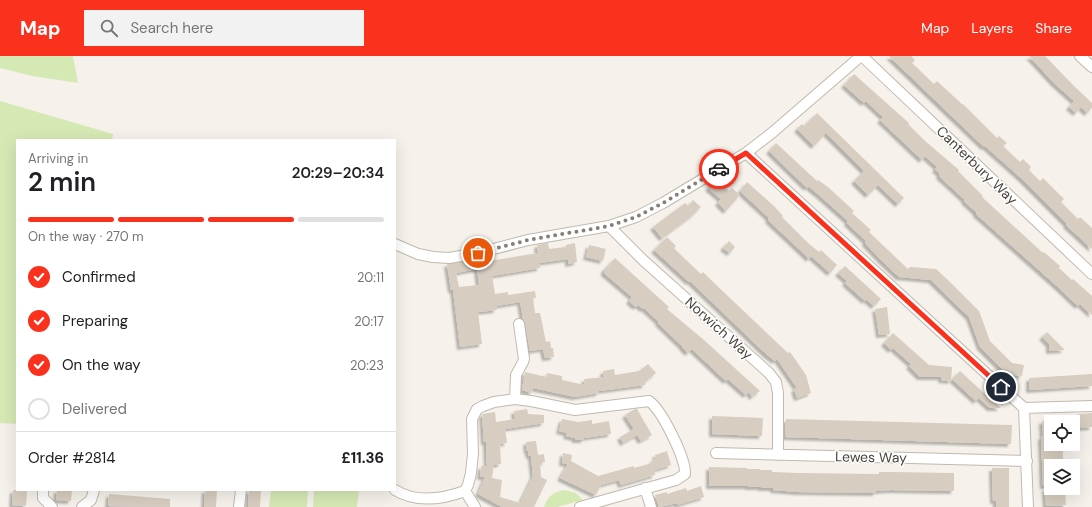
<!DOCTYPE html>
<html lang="en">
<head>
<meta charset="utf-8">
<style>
	body { margin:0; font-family:"DM Sans",sans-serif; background:#f2f2f2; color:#202124; height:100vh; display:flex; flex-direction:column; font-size:15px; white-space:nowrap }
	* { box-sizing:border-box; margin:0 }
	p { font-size:13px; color:#757577 }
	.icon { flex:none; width:22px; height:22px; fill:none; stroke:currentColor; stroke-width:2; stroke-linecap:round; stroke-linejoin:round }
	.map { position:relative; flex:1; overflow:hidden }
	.side { position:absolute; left:16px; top:83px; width:380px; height:352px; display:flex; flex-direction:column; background:#fff; border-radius:0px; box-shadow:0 4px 16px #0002 }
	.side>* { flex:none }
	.buttons { position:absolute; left:1044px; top:359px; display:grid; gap:8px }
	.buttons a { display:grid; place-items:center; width:36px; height:36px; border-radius:0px; background:#fff; box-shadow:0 4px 16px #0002; font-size:20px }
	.pin { position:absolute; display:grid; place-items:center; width:34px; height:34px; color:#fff; margin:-17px; border:2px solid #fff; border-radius:50%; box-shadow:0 1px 4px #0007 }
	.courier { position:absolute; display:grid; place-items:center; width:40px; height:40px; margin:-20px; border:3px solid #fa311d; border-radius:50%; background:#fff; color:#222; box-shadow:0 1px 5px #0007 }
	.headline em { font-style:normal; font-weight:600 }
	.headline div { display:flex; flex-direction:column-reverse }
	.headline { display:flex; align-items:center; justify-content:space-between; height:68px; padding:0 12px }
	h1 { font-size:26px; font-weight:600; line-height:30px }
	.bar { display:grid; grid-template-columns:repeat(4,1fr); gap:6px 4px; align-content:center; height:48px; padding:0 12px }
	.bar i { height:5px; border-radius:3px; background:#e0e0e0 }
	.bar .current { background:#fa311d }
	.bar p { grid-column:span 4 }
	.line { display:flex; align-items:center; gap:10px; padding:0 12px; border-top:1px solid #e0e0e0 }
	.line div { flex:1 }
	ol { padding:0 12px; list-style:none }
	li { display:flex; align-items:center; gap:12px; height:44px }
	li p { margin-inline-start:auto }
	li .icon { padding:4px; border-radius:50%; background:#fa311d; color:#fff; stroke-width:4 }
	li:last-child { color:#757577 }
	li i { width:22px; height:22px; border:2px solid #e0e0e0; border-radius:50% }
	header { display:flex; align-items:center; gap:24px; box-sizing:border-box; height:56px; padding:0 20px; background:#fa311d; color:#fff }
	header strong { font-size:19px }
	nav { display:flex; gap:22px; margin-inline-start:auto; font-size:14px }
	.search { width:280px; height:36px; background:#f2f2f2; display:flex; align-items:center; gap:10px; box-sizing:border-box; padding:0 14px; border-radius:0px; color:#757577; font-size:15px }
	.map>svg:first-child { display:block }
</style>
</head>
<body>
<header>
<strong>Map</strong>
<div class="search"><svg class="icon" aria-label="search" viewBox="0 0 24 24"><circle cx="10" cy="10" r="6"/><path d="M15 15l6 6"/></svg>Search here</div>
<nav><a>Map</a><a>Layers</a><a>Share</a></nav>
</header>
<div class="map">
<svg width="1092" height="451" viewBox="0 0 1092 451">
	<defs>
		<filter id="shadow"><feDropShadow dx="-3" dy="3" stdDeviation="1" flood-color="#0004"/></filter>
	</defs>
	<rect width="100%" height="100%" fill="#f6f2eb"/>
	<!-- green -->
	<path fill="#d5e9b4" d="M0,0h73l5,27 -46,-7 -32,-8z
		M0,45l113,33 -1,6h-95v284l-17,-1z
		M271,434h37l-1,17h-38z
		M314,434h45l-2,17h-44z
		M565,434l11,3 7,7 -26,7h-13c3,-11 10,-15 21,-17z"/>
	<!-- building -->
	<path fill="#d7cdc0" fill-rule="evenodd" filter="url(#shadow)" d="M889,0h22l4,4 -3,3 22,21 3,-3 26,24v-1l34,34 2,-2 8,7 -4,3 17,16 3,-3 8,8 -2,3 11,11 3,-3 21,21 -3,3 17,17 2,-2 12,11v21l-26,-24 1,-1 -46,-46 -36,-32 -1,1z
		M1029,0h16l29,30 18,17v5l-5,5 -6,-6 -5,6 -7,-6 5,-6 -20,-18z
		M854,18l55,49 -1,1 16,16 35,30 -1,1 25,25 -1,1 61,56 1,-1 16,14 -1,2 13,12 1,-1 19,17v19l-12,-11 -2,2 -20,-19 -82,-73v-2l-12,-11 1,-1 -26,-24 1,-2 -5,-5 2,-2 -12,-11 -3,4 -42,-40 3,-3 -17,-16 -2,2 -20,-18z
		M817,57l87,85 -6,6 -20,-19 -10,10 -14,-14 10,-10 -38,-38 -12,13 -17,-17 5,-5 2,2z
		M776,87l41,38 1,-1 10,7 26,24 -2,2 19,17 -2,2 39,37 2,-2 26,2 12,11 31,31 11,30 22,22 12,2 -2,11 -15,-2 -27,-27 -11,-30 -38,-37 -32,-3 -17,-16 -17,-18 1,-2 -19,-18 1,-2 -29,-26 -11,-9 -1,2 -38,-37z
		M716,123l13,12 3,-3 8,7 -14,16 -8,-8 3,-4 -13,-11z
		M747,126l28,25 8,9 -1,1 26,26 11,9 2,-2 16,15 -7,8 -19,-17 -2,3 -8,-8 -33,-31 1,-1 -1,-2 -28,-26z
		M693,144l8,7 -8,8 -31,23 -9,-11 32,-24 3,3z
		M667,181l9,9 -2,2 10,10 17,16 2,-2 8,8 77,73 2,-1 16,23 5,18 -14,5 -3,-9 3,-1 -20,-29 -2,2 -9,-7 -76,-73 -1,1 -35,-32z
		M729,185l6,6 -5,6 -7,-5z
		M548,187l1,6 17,-2v-2l9,-2 2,19 -9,2v-5l-29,4 1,5 -48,8 3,18 13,-2v3l27,-4 1,7h-3l2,15h5l6,29 4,-1 1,7h2l1,9 -9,1 -2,-9 -13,2 -5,-28 -2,-4 -3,-17 -24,4 1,4 -19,2 4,32 -22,3 -7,-57h-2l-4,-26 41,-7 1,4 49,-8 -1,-8zM477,213l2,16 -20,2 -3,-14z
		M589,189l17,4 -3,12 -17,-4z
		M615,202l54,49 -2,2 37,31 56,51 -8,6 -3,-5 -3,3 -18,-16 -2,2 -34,-32 -4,4 -6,-6h1l-25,-24 1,-1 -15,-14 -1,1 -5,-4 -2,2 -7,-6 3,-4 -28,-24v-3z
		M845,210l36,33 -7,7 -8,-7 -1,2 -20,-18 2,-2 -9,-8z
		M887,251l3,27 -11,1 -4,-26z
		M1047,276l18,18 -16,1v-7l-7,-7z
		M893,277l36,32 23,2 -1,14 -10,-1v-3h-21l-11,-11 2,-2 -18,-16 -2,2 -7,-7z
		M648,308l8,9 -11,9v3l-46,6v2l-24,4 -42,-9 -1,5 -10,-3 3,-18 21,5 1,-4 15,3v4l23,5 -1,-6 20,-2 -1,-6 11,-2 1,6 24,-4z
		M960,315l25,23h1l15,14h-11l-11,-10 -3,3 -24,-22z
		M1092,318v12l-63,4v-12z
		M527,353l1,5 16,1v8l-39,6 2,14 -7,1 1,20 -7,1 -2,13 10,2 -2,17 20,6 13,-27 -2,-20h-2l-1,-5h-1l-1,-9 10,-1 2,14 6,-1 1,8 -5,1 1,14 6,3 -13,27h-32l-24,-13 7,-17h-5l1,-11 6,1 -1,-25h-2l-2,-28 13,-2 1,10 19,-3 -1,-8z
		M635,353h2l15,26 -11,6 -4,-6 -14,8 -3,-6 14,-8 -9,-14z
		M1092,357v14l-13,1 -1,-14z
		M712,360l51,2 -1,18 -50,-2z
		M562,363l16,3 14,-2v4l17,-3 2,13 -27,4v2h-9v-2l-9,-2 1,-3 -8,-2z
		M786,363l226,6 -1,19 -226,-7z
		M1051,364v24h8v7l4,-1v16h-12v20h-8l-2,-49 2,-1 -1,-15z
		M667,395l4,14 -17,5 1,5 -34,10 -2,-5 -18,5 -5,10 -36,-17 8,-14 -6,-1 1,-10 9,2 -1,6 27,15 36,-10v2l18,-5 -1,-2 5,-2 -1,-4z
		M709,411l38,1v1h13v1h12v2l26,1 81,1v-2h13l62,1v18l-63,-1 -15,1v2l-78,-1 -25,-2v-2h-12v-1h-13v-1h-39z
		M992,412h17v39h-13v-6h-3z
		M701,430l3,11 -27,8v-2l-18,4 -4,-12 12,-3v2l19,-6 1,3z
		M1045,432h19v4h1l1,13 -20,1z
		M13,434h14l-1,16 -14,-1z
		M57,434h15l-1,11 -15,-1z
		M205,434h12l-1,17h-12z
		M249,434h12l-1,17h-12z
		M109,438l61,5v8l-62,-1z"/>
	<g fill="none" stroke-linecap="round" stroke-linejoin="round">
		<defs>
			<path id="minor" d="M862,0l230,218
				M1080,0l12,11
				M746,97l278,255 4,99
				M609,170l34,34 126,113 7,9 2,11v62
				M395,188l23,10 15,3 16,1 29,-5 50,-13 81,-14 27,-9 27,-14 83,-50 27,-21 88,-76
				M515,343l1,-24 7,-13 1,-3 -5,-35
				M1024,352l68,-2
				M716,397l311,8
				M645,432l6,19
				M43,434v8l9,9
				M395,434c21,13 48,9 70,1l3,-6 3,-12 2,-20 -1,-34 5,-10 6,-3 11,-4 21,-3 16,2 44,9 74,-9c13,9 37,58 36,73l-9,6 -96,27
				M465,435l10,16
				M82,451l9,-7 3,-10
				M239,451l2,-17"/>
		</defs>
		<!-- minor casing -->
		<use href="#minor" stroke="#c1b9ad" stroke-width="12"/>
		<!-- minor -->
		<use href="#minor" stroke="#fff" stroke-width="10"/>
	</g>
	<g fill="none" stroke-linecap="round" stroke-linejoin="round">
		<!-- done -->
		<path stroke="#868077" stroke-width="4" stroke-dasharray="0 7.2" d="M478,197l50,-13 81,-14 27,-9 27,-14 56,-34"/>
		<!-- route -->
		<path stroke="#fa311d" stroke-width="5" d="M719,113l27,-16 255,234"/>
	</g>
	<g text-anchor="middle" stroke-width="3" stroke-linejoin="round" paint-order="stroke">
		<!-- street labels -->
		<g font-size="14" fill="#4a4239" stroke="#fff">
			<text transform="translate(977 109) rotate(44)" y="5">Canterbury Way</text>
			<text transform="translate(719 272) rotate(42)" y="5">Norwich Way</text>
			<text transform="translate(871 401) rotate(1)" y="5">Lewes Way</text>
		</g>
	</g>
</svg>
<div class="buttons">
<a><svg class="icon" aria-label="locate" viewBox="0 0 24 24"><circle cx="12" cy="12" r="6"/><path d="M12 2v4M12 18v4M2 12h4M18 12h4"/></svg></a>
<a><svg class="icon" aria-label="layers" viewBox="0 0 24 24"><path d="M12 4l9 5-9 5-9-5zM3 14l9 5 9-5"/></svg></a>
</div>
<div class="pin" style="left:478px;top:197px;background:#ea580c"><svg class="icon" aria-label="bag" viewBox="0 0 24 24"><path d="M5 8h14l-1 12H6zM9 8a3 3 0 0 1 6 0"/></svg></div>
<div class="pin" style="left:1001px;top:331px;background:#1f2937"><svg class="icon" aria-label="home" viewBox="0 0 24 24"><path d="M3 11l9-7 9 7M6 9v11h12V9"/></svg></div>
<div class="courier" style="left:719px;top:113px"><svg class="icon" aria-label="car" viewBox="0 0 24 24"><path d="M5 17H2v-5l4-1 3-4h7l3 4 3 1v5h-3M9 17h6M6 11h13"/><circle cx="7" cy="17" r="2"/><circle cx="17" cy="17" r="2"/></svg></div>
<section class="side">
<div class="headline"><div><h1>2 min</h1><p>Arriving in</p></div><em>20:29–20:34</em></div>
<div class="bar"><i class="current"></i><i class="current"></i><i class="current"></i><i></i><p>On the way · 270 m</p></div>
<ol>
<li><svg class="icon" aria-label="check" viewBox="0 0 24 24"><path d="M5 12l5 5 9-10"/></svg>Confirmed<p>20:11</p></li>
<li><svg class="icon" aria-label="check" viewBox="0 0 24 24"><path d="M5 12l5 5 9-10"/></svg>Preparing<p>20:17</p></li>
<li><svg class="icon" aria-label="check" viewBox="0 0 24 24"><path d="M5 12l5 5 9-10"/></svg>On the way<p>20:23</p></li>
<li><i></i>Delivered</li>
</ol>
<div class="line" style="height:52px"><div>Order #2814</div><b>£11.36</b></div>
</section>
</div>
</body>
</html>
